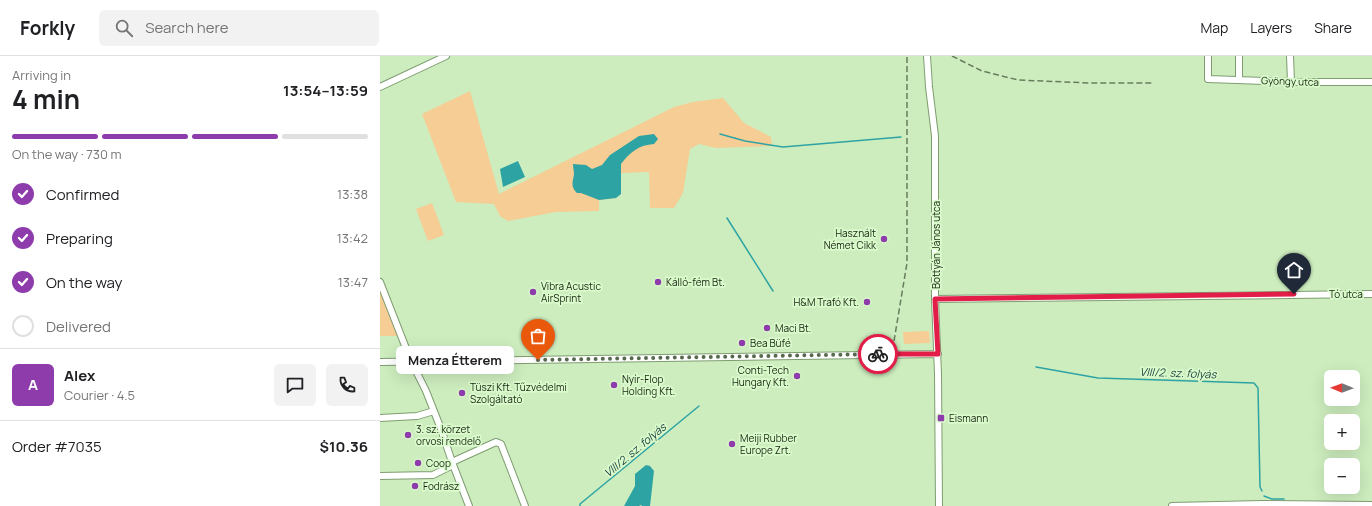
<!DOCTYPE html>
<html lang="en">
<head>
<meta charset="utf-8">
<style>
	body { margin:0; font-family:Manrope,sans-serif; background:#f2f2f2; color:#202124; height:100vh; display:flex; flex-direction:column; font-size:15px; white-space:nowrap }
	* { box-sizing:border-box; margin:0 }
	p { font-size:13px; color:#757577 }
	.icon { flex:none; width:22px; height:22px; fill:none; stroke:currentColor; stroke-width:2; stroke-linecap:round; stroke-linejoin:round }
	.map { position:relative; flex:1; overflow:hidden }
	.drawer { display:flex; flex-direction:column; background:#fff; width:380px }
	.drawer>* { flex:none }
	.needle { width:26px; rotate:271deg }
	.tools { position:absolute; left:944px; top:314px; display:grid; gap:8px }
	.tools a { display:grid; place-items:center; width:36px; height:36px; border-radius:6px; background:#fff; box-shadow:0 4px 16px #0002; font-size:20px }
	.pin { position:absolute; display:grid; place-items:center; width:34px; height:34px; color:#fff; margin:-41px -17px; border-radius:50% 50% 50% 0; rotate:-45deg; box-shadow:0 0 4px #0007 }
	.pin .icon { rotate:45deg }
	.courier { position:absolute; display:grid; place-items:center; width:40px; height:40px; margin:-20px; border:3px solid #e11d48; border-radius:50%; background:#fff; color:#222; box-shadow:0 1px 5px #0007 }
	.bubble { position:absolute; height:28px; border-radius:6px; background:#fff; box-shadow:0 4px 16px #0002; font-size:13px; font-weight:700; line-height:28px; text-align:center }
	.overview em { font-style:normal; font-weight:700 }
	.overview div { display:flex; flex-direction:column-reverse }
	.overview { display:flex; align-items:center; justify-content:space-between; height:68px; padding:0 12px }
	h1 { font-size:26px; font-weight:700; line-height:30px }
	.bar { display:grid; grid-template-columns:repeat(4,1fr); gap:6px 4px; align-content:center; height:48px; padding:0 12px }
	.bar i { height:5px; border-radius:3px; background:#e0e0e0 }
	.bar .on { background:#8e3cac }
	.bar p { grid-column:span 4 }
	.line { display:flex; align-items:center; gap:10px; padding:0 12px; border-top:1px solid #e0e0e0 }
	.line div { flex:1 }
	.round { display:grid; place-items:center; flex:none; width:42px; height:42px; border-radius:6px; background:#f2f2f2 }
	ol { padding:0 12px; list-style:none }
	li { display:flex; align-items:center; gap:12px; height:44px }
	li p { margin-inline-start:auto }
	li .icon { padding:4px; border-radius:50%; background:#8e3cac; color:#fff; stroke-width:4 }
	li:last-child { color:#757577 }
	li i { width:22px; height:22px; border:2px solid #e0e0e0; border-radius:50% }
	header { display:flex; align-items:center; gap:24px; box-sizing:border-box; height:56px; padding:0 20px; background:#fff; border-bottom:1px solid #e0e0e0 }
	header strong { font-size:19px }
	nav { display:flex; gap:22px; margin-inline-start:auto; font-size:14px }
	.search { width:280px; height:36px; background:#f2f2f2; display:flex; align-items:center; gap:10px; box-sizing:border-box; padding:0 14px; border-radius:6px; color:#757577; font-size:15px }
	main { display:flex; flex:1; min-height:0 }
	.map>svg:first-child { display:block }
</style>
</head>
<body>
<header>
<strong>Forkly</strong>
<div class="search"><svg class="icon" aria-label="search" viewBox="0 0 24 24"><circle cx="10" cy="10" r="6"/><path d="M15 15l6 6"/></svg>Search here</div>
<nav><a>Map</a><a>Layers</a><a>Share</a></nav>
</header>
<main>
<section class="drawer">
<div class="overview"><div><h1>4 min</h1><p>Arriving in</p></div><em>13:54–13:59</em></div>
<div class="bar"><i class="on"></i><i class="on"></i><i class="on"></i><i></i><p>On the way · 730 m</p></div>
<ol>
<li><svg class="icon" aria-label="check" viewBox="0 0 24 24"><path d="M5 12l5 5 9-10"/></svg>Confirmed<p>13:38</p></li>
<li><svg class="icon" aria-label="check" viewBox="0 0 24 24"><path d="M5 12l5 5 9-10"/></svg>Preparing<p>13:42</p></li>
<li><svg class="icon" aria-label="check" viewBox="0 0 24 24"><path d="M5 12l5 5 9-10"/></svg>On the way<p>13:47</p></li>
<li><i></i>Delivered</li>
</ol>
<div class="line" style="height:72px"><b class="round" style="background:#8e3cac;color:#fff">A</b><div><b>Alex</b><p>Courier · 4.5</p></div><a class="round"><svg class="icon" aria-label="chat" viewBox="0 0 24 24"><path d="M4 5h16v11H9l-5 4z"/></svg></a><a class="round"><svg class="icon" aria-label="phone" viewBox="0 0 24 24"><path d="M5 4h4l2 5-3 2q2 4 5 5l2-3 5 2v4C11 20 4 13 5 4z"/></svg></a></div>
<div class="line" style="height:52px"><div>Order #7035</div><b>$10.36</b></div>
</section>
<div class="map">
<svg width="992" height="450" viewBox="0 0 992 450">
	<rect width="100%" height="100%" fill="#cdedbe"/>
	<!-- green -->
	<path fill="#f6cd94" d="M90,35l29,103 175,-87 19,-5 30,-4 21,25 27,14 1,9 -56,2 -17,-4 -9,5 -7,44 -9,15h-24l-1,-36 -28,1v21l-5,4 -17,2v11l-43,1 -48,9 -8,-5 -6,-12 -38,-2 -34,-88z
		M52,147l12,32 -16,6 -12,-32z
		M0,229l19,51h-19z
		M549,275l1,12 -26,1 -1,-12z"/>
	<!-- water -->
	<path fill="#2ea3a4" d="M274,78l4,5 -4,5c-15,1 -24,8 -33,20v30l-5,4 -17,2 -18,-7h-4c-7,-7 -4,-11 -3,-19 0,-3 -1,-6 -1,-10l13,1 6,4 10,-4 8,-10 29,-19z
		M138,105l7,16 -22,10 -3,-18z
		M266,409l4,1 4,5 -4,35h-8l-1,-1 -2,1h-15l11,-20v-12z"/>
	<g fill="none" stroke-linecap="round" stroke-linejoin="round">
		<!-- stream -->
		<path stroke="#2ea3a4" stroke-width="1.5" d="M340,78l25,7 38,6 118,-10
			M347,162l46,73
			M656,311l62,11 156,5 4,5 2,99 2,4
			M884,440l8,3h12
			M200,450v-2l119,-98"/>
		<defs>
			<path id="minor" d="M547,0l2,31 6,49v163l3,75 1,132
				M828,0v23l83,3h81
				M859,0v23
				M910,0l1,26
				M0,31l66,-31
				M0,226l31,79 15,30 15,38 11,33 17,44
				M555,243l437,-5
				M0,306l558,-8
				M0,362l37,-2 17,-5
				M72,406l44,-20 5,2 24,62
				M0,420l53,-1 20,-10
				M792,450l90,-2 110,1"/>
		</defs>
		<!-- minor casing -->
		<use href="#minor" stroke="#7f9d71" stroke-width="8"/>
		<!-- minor -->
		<use href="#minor" stroke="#fff" stroke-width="6"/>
		<!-- rail -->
		<path stroke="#687d5e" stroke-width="1.5" stroke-dasharray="6 3" stroke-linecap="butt" d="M572,0l30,15 36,9 73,3h63
			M514,285l13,-78v-207"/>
	</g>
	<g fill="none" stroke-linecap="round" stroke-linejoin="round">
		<!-- done -->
		<path stroke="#576a4e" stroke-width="4" stroke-dasharray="0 7.2" d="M158,304l340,-6"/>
		<!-- route -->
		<path stroke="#e11d48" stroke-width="5" d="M498,298h60l-3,-55 359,-5"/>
	</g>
	<!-- markers -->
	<g fill="#8e3cac" stroke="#dafbcb" stroke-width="1.5">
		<circle cx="504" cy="183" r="4"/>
		<circle cx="278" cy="226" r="4"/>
		<circle cx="153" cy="236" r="4"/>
		<circle cx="487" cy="246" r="4"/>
		<circle cx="387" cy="272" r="4"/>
		<circle cx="362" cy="287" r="4"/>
		<circle cx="417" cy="320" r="4"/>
		<circle cx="234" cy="329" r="4"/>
		<circle cx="82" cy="337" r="4"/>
		<rect x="557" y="358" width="8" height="8" rx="2"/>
		<circle cx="28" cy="379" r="4"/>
		<circle cx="352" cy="388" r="4"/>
		<circle cx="38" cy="407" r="4"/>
		<circle cx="35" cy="430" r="4"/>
	</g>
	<g text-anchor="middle" stroke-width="3.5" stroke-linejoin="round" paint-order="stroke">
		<!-- street labels -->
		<g font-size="10" fill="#182412" stroke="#dafbcb">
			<text transform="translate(910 25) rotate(2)" y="4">Gyöngy utca</text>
			<text transform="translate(556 189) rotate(-90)" y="4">Bottyán János utca</text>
			<text x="966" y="242">Tó utca</text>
		</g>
		<!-- poi labels -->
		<g font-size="10" fill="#182412" stroke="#dafbcb" text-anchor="start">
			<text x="496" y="181" text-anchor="end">Használt<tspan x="496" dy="12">Német Cikk</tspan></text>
			<text x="286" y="230">Kálló-fém Bt.</text>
			<text x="161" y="234">Vibra Acustic<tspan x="161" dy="12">AirSprint</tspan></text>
			<text x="479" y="250" text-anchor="end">H&amp;M Trafó Kft.</text>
			<text x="395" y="276">Maci Bt.</text>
			<text x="370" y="291">Bea Büfé</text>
			<text x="409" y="318" text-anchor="end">Conti-Tech<tspan x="409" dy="12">Hungary Kft.</tspan></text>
			<text x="242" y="327">Nyír-Flop<tspan x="242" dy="12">Holding Kft.</tspan></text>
			<text x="90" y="335">Tüszi Kft. Tűzvédelmi<tspan x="90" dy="12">Szolgáltató</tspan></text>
			<text x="569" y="366">Eismann</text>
			<text x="36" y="377">3. sz. körzet<tspan x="36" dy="12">orvosi rendelő</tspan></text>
			<text x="360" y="386">Meiji Rubber<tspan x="360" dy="12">Europe Zrt.</tspan></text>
			<text x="46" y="411">Coop</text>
			<text x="43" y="434">Fodrász</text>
		</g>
		<!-- water labels -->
		<g font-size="11" font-style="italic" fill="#214343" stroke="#dafbcb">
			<text transform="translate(798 317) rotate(2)" y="4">VIII/2. sz. folyás</text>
			<text transform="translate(255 394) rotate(-40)" y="4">VIII/2. sz. folyás</text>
		</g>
	</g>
</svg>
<div class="tools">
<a><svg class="needle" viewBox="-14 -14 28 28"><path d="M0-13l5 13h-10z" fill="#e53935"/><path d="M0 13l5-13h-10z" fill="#757577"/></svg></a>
<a>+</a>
<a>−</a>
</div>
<div class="pin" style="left:158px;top:304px;background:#ea580c"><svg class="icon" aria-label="bag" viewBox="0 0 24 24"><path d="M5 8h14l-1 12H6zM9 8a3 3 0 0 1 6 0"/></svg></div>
<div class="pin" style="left:914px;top:238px;background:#1f2937"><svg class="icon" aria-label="home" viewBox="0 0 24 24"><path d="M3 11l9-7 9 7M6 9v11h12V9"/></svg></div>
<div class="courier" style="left:498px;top:298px"><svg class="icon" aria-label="bike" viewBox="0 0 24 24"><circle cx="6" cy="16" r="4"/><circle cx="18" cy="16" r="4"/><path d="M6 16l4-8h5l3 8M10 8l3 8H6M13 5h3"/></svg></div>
<div class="bubble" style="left:16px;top:290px;width:118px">Menza Étterem</div>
</div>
</main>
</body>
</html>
